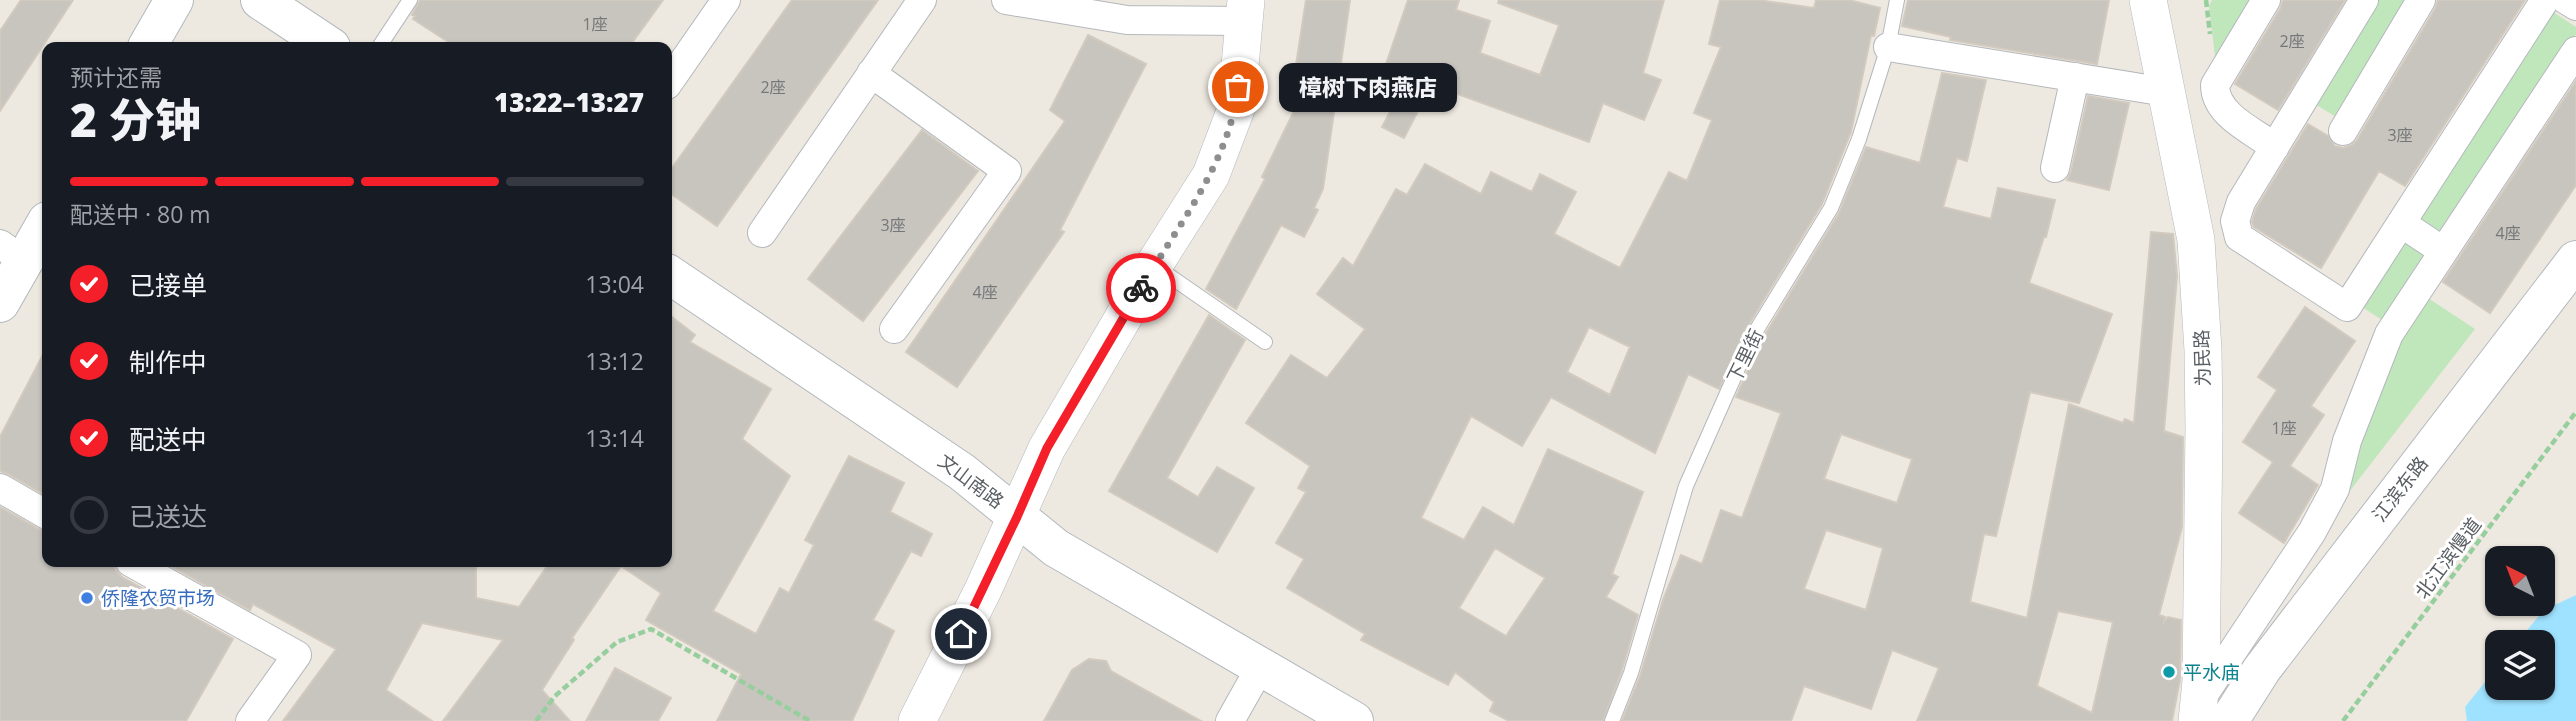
<!DOCTYPE html>
<html lang="zh">
<head>
<meta charset="utf-8">
<style>
	body { margin:0; font-family:"Open Sans","Noto Sans SC",sans-serif; background:#242831; color:#f1f3f6; height:100vh; display:flex; flex-direction:column; font-size:26px; white-space:nowrap }
	* { box-sizing:border-box; margin:0 }
	p { font-size:23px; color:#9ea1a6 }
	.icon { flex:none; width:38px; height:38px; fill:none; stroke:currentColor; stroke-width:2; stroke-linecap:round; stroke-linejoin:round }
	.map { position:relative; flex:1; overflow:hidden }
	.side { position:absolute; left:42px; top:42px; width:630px; height:525px; display:flex; flex-direction:column; background:#171b24; border-radius:14px; box-shadow:0 2px 5px #0004 }
	.side>* { flex:none }
	.needle { width:46px; rotate:318deg }
	.tools { position:absolute; left:2485px; top:546px; display:grid; gap:14px }
	.tools a { display:grid; place-items:center; width:70px; height:70px; border-radius:14px; background:#171b24; box-shadow:0 2px 5px #0004; font-size:35px }
	.pin { position:absolute; display:grid; place-items:center; width:60px; height:60px; color:#fff; margin:-30px; border:4px solid #fff; border-radius:50%; box-shadow:0 2px 7px #0007 }
	.courier { position:absolute; display:grid; place-items:center; width:70px; height:70px; margin:-35px; border:5px solid #f51f2a; border-radius:50%; background:#fff; color:#222; box-shadow:0 2px 9px #0007 }
	.bubble { position:absolute; height:49px; border-radius:14px; background:#171b24; box-shadow:0 2px 5px #0004; font-size:23px; font-weight:800; line-height:49px; text-align:center }
	.summary em { font-style:normal; font-weight:800 }
	.summary div { display:flex; flex-direction:column-reverse }
	.summary { display:flex; align-items:center; justify-content:space-between; height:119px; padding:0 28px }
	h1 { font-size:46px; font-weight:800; line-height:52px }
	.bar { display:grid; grid-template-columns:repeat(4,1fr); gap:10px 7px; align-content:center; height:84px; padding:0 28px }
	.bar i { height:9px; border-radius:5px; background:#363941 }
	.bar .on { background:#f51f2a }
	.bar p { grid-column:span 4 }
	ol { padding:0 28px; list-style:none }
	li { display:flex; align-items:center; gap:21px; height:77px }
	li p { margin-inline-start:auto }
	li .icon { padding:7px; border-radius:50%; background:#f51f2a; color:#fff; stroke-width:4 }
	li:last-child { color:#9ea1a6 }
	li i { width:38px; height:38px; border:4px solid #363941; border-radius:50% }
	.map>svg:first-child { display:block }
</style>
</head>
<body>
<div class="map">
<svg width="2576" height="721" viewBox="0 0 2576 721">
	<rect width="100%" height="100%" fill="#eee9e0"/>
	<!-- green -->
	<path fill="#c0e7bb" d="M2212,0h44l-40,65 -7,-59z
		M2374,0h40l-71,121 -30,-18z
		M2550,10l26,17v7l-132,200 -30,-19z
		M2404,239l26,18 -45,65 -26,-17z
		M2428,298l47,31 -129,167 19,-69 35,-86z"/>
	<!-- water -->
	<path fill="#9fe2ff" d="M2576,595v126h-109l-2,-14 32,-40v21h46v-46h-26l27,-32z"/>
	<!-- building -->
	<path fill="#c8c4be" stroke="#d3cabf" stroke-width="2" fill-rule="evenodd" d="M21,0h52l-73,111v-80z
		M420,0h243l-34,47h-173l-43,-28 2,-3 -3,-1z
		M792,0h86l-161,226 -50,-35v-16z
		M1306,0h44l-27,189 -9,19 4,2 -14,27 -23,-12 -45,84 -30,-20 59,-110 -3,-2 47,-97 -15,-2z
		M1408,0h51l-3,10 34,11 -10,32 60,22 19,-50 -61,-22 1,-3h165l-21,73 18,7 -17,40 -41,-17 -14,39 -181,-66 2,-4 -24,-8z
		M1720,0h38l56,8 2,-8h33l31,8 -6,28 -3,-1 -20,97 -29,72 -79,130 -24,55 -31,-15 -33,79 -104,-56 -29,49 -51,-30 -50,102 43,22 19,-33 31,18 34,-76 95,43 -31,82 6,3 -12,20 32,18 -16,55 -19,51h-94l-19,-10 4,-9 -39,-30 -7,13 -87,-45 4,-6 -78,-46 17,-29 -28,-16 30,-51 -8,-4 12,-22 -64,-43 45,-68 36,23 38,-49 -48,-35 26,-36 10,8 43,-77 11,6 18,-31 56,30 10,-22 41,20 8,-18 36,18 -22,42 66,34 49,-96 18,9 25,-61 -18,-7 27,-66 -12,-3zM1589,327l41,20 -20,48 -43,-23zM1495,548l50,30 -39,58 -47,-28z
		M1908,0h201l-12,64 -147,-24 1,-3 -49,-11z
		M2283,0h62l-67,110 -43,-26 45,-75z
		M2438,0h87l-120,186 -26,-15 -58,97 -67,-41 -2,-5 4,-13 52,-85 20,12 7,10 8,2 9,-3 5,-5 78,-131z
		M1088,35l58,29 -86,166 4,2 -107,155 -51,-35 159,-231 -15,-11z
		M1942,73l44,7 -19,81 -10,-3 -14,49 48,12 7,-31 57,12 -9,37h-2l-15,46 83,31 -33,89 -49,-11 -34,144 -12,-2 -14,68 57,16 42,-214 54,19 2,-4 9,4 17,-191 22,2 4,42 -13,155 19,6 -1,90 -23,88 6,2 -2,7 5,-7 13,3 -1,60 -8,41h-255l22,-53 -47,-18 -21,59 -67,-23 -13,35h-169l18,-45 23,-76 18,-45 21,9 19,-54 21,8 39,-105 -45,-16 24,-54 79,-130 27,-66 54,16zM1841,434l71,25 -15,44 -73,-24zM1826,530l57,18 -17,62 -62,-21zM2058,611l55,11 -21,91 -55,-27z
		M2576,81v104l-86,128 -47,-31z
		M2088,96l41,7 -20,87 -42,-10 4,-8z
		M1395,102l22,11 -13,25 -22,-11z
		M922,130l56,41 -115,150 -55,-42z
		M2305,307l50,34 -44,65 13,9 -34,51 28,19 -34,58 -45,-30 34,-51 -30,-20 34,-52 -19,-13z
		M667,313l28,22 -5,7 81,47 -29,50 48,37 -77,135 43,23 24,-46 9,5 25,-48 -9,-5 44,-84 55,27 -14,29 42,22 -11,22 -10,-5 -38,69 21,11 -42,90h-135l24,-47 -95,-54 15,-27 -40,-27 -49,72 2,2 -32,50 28,31h-127l60,-81 -81,-17 -36,67 46,31h-149l53,-72 -83,-45 -3,6 -86,-48h312v36l43,9 31,-45h117z
		M1209,315l36,25 -78,138 31,19 19,-30 37,21 -37,64 -108,-61z
		M47,347v149l-39,-22 -8,-3v-34z
		M0,507l39,22 8,3v30h66l2,8 7,7 111,62 -47,82h-186z
		M1089,659l17,2 5,10 90,50h-157l28,-51z
		M615,668l56,30 -13,23h-72z"/>
	<g fill="none" stroke-linecap="round" stroke-linejoin="round">
		<defs>
			<path id="service" d="M379,47l31,-47
				M1155,266l110,76
				M1612,721l19,-48 55,-187 65,-147 80,-131 28,-69 29,-92 9,-47"/>
			<path id="minor" d="M1006,0l121,20 119,1
				M2266,0l-51,85c0,30 38,46 60,62
				M2364,0l-123,202 -6,19 4,16 108,70 198,-307
				M2566,0l10,6
				M1888,47l278,45
				M871,73l136,98 -113,158
				M667,85l59,-85
				M2343,131l78,-131
				M2055,168l20,-91
				M2401,223l42,28
				M762,233l160,-233
				M0,244l24,17
				M0,488l47,27
				M130,562l167,93 -47,66
				M2199,702l113,-170 23,-43 12,-48 42,-107 187,-283
				M1230,721l31,-55"/>
			<path id="tertiary" d="M2148,0l48,240 7,110 1,77 -3,254 -4,40
				M917,721l66,-131 64,-142 107,-183 57,-90 25,-66 10,-109"/>
			<path id="secondary" d="M260,0l71,47
				M147,47l27,-47
				M667,273l295,199 94,76 298,173
				M0,303l47,-82
				M2229,721l33,-52 314,-409"/>
		</defs>
		<!-- service casing -->
		<use href="#service" stroke="#b4b8bc" stroke-width="16"/>
		<!-- minor casing -->
		<use href="#minor" stroke="#b4b8bc" stroke-width="30"/>
		<!-- tertiary casing -->
		<use href="#tertiary" stroke="#b4b8bc" stroke-width="38"/>
		<!-- secondary casing -->
		<use href="#secondary" stroke="#b2b8bd" stroke-width="40"/>
		<!-- path -->
		<path stroke="#96ce9e" stroke-width="4.5" stroke-dasharray="7 3.5" stroke-linecap="butt" d="M2206,0l4,34
			M536,721l19,-25 62,-54 34,-13 159,92
			M2343,721l233,-309"/>
		<!-- service -->
		<use href="#service" stroke="#fff" stroke-width="14"/>
		<!-- minor -->
		<use href="#minor" stroke="#fff" stroke-width="28"/>
		<!-- tertiary -->
		<use href="#tertiary" stroke="#fff" stroke-width="37"/>
		<!-- secondary -->
		<use href="#secondary" stroke="#fff" stroke-width="38"/>
	</g>
	<g fill="none" stroke-linecap="round" stroke-linejoin="round">
		<!-- done -->
		<path stroke="#8d8f8f" stroke-width="7" stroke-dasharray="0 12.6" d="M1141,288c37,-63 89,-126 97,-201"/>
		<!-- route -->
		<path stroke="#f51f2a" stroke-width="9" d="M961,634l56,-117 30,-69 94,-160"/>
	</g>
	<!-- markers -->
	<circle fill="#3f7fe0" stroke="#fff" stroke-width="2.5" cx="87" cy="598" r="7"/>
	<circle fill="#0f9aa8" stroke="#fff" stroke-width="2.5" cx="2169" cy="672" r="7"/>
	<g text-anchor="middle" stroke-width="6" stroke-linejoin="round" paint-order="stroke">
		<!-- number labels -->
		<g font-size="16" fill="#75787a">
			<text x="595" y="30">1座</text>
			<text x="2292" y="47">2座</text>
			<text x="773" y="93">2座</text>
			<text x="2400" y="141">3座</text>
			<text x="893" y="231">3座</text>
			<text x="2508" y="239">4座</text>
			<text x="985" y="298">4座</text>
			<text x="2284" y="434">1座</text>
		</g>
		<!-- street labels -->
		<g font-size="19" fill="#595f63" stroke="#fff">
			<text transform="translate(1745 356) rotate(-64)" y="7">下里街</text>
			<text transform="translate(2202 358) rotate(-92)" y="7">为民路</text>
			<text transform="translate(971 481) rotate(37)" y="7">文山南路</text>
			<text transform="translate(2400 489) rotate(-52)" y="7">江滨东路</text>
			<text transform="translate(2448 558) rotate(-53)" y="7">北江滨慢道</text>
		</g>
		<!-- shop labels -->
		<g font-size="19" fill="#366cbe" stroke="#fff" text-anchor="start">
			<text x="101" y="605">侨隆农贸市场</text>
		</g>
		<!-- culture labels -->
		<g font-size="19" fill="#0d838f" stroke="#fff" text-anchor="start">
			<text x="2183" y="679">平水庙</text>
		</g>
	</g>
</svg>
<div class="tools">
<a><svg class="needle" viewBox="-14 -14 28 28"><path d="M0-13l5 13h-10z" fill="#e53935"/><path d="M0 13l5-13h-10z" fill="#9ea1a6"/></svg></a>
<a><svg class="icon" aria-label="layers" viewBox="0 0 24 24"><path d="M12 4l9 5-9 5-9-5zM3 14l9 5 9-5"/></svg></a>
</div>
<div class="pin" style="left:1238px;top:87px;background:#ea580c"><svg class="icon" aria-label="bag" viewBox="0 0 24 24"><path d="M5 8h14l-1 12H6zM9 8a3 3 0 0 1 6 0"/></svg></div>
<div class="pin" style="left:961px;top:634px;background:#1f2937"><svg class="icon" aria-label="home" viewBox="0 0 24 24"><path d="M3 11l9-7 9 7M6 9v11h12V9"/></svg></div>
<div class="courier" style="left:1141px;top:288px"><svg class="icon" aria-label="bike" viewBox="0 0 24 24"><circle cx="6" cy="16" r="4"/><circle cx="18" cy="16" r="4"/><path d="M6 16l4-8h5l3 8M10 8l3 8H6M13 5h3"/></svg></div>
<div class="bubble" style="left:1279px;top:63px;width:178px">樟树下肉燕店</div>
<section class="side">
<div class="summary"><div><h1>2 分钟</h1><p>预计还需</p></div><em>13:22–13:27</em></div>
<div class="bar"><i class="on"></i><i class="on"></i><i class="on"></i><i></i><p>配送中 · 80 m</p></div>
<ol>
<li><svg class="icon" aria-label="check" viewBox="0 0 24 24"><path d="M5 12l5 5 9-10"/></svg>已接单<p>13:04</p></li>
<li><svg class="icon" aria-label="check" viewBox="0 0 24 24"><path d="M5 12l5 5 9-10"/></svg>制作中<p>13:12</p></li>
<li><svg class="icon" aria-label="check" viewBox="0 0 24 24"><path d="M5 12l5 5 9-10"/></svg>配送中<p>13:14</p></li>
<li><i></i>已送达</li>
</ol>
</section>
</div>
</body>
</html>
